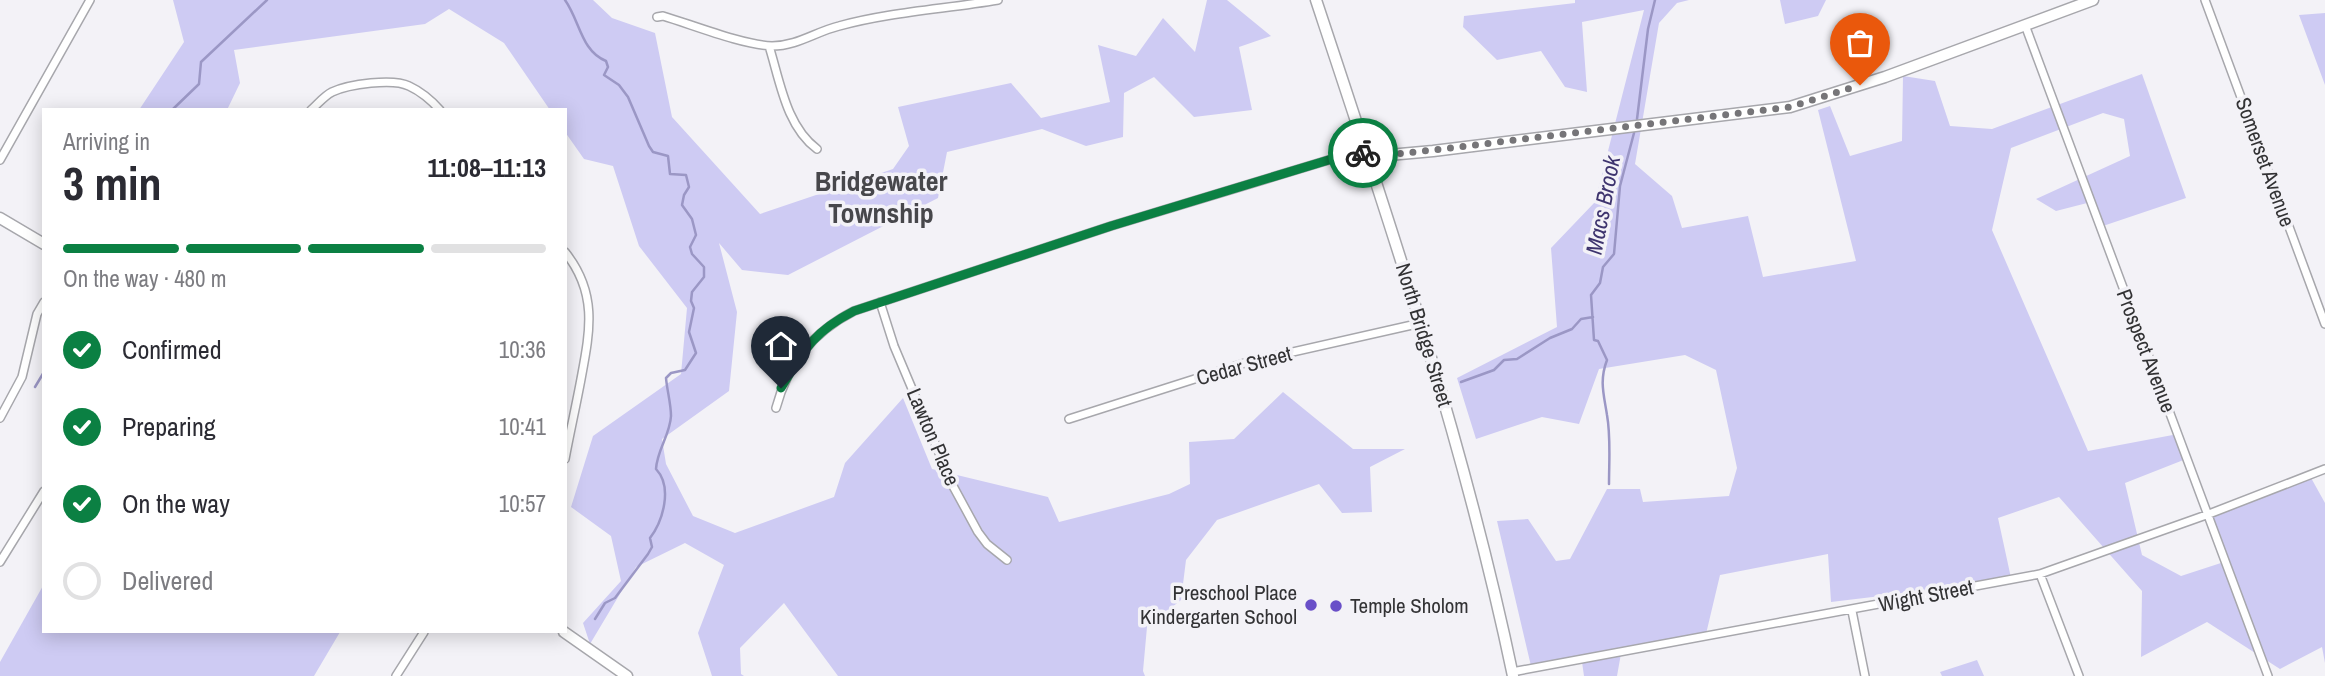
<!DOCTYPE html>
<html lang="en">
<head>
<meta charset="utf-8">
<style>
	body { margin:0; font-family:"Archivo Narrow",sans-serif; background:#f7f7f7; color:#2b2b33; height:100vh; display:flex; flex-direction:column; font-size:26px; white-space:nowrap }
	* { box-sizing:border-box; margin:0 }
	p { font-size:23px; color:#7c7c81 }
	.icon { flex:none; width:38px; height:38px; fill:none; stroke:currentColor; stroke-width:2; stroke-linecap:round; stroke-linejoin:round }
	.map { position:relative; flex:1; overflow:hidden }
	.drawer { position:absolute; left:42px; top:108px; width:525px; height:525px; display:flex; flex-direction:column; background:#fff; border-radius:0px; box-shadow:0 4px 18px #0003 }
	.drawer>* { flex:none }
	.pin { position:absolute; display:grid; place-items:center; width:60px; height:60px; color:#fff; margin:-72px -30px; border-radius:50% 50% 50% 0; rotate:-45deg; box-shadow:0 0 7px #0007 }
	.pin .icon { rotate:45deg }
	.courier { position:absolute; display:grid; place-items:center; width:70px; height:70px; margin:-35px; border:5px solid #0b8043; border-radius:50%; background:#fff; color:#222; box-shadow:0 2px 9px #0007 }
	.headline em { font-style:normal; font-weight:700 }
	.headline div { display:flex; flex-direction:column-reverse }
	.headline { display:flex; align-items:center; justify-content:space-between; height:119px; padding:0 21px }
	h1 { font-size:46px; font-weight:700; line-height:52px }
	.bar { display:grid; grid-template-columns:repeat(4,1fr); gap:10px 7px; align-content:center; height:84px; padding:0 21px }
	.bar i { height:9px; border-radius:5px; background:#e1e1e2 }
	.bar .selected { background:#0b8043 }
	.bar p { grid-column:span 4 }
	ol { padding:0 21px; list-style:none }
	li { display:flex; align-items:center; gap:21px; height:77px }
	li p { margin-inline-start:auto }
	li .icon { padding:7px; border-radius:50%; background:#0b8043; color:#fff; stroke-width:4 }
	li:last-child { color:#7c7c81 }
	li i { width:38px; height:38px; border:4px solid #e1e1e2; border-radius:50% }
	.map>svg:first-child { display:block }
</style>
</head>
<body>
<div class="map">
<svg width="2325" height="676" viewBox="0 0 2325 676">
	<rect width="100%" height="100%" fill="#f3f2f7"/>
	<!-- green -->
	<path fill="#cecbf3" d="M173,0h420l19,18 43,15 17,84 88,97 133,-45 16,-23 -11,-39 113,-24 30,35 69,-16 -12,-57 38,11 27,-38 32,34 12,-52h20l44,36 -32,11 13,63 -58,7 -40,-40 -30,16 -1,44 -37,9 -44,-17 -95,23 -9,46 -150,77 -46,-5 -23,-27 18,69 -8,79 -67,48 4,25 27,52 42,17 99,-36 11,-34 58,-65 29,71 116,28 11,25 110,-28 21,-10 -1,-42 45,-3 49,-47 70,57h52l-35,18 2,45 -30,1 -23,-29 -102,36 -31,40 -5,40 -34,27 -4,44 2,5h-307l-54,-73 -44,45 1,26 3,2h-32l-14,-43 26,-68 -39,-22 -49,24 -46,77 -7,-21 38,-42 -10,-45 -40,-29 22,-71 88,-62 6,-66 -48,-62 -26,-80 -29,-7 -19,-27v-22h-15l-46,-67 -55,-34 -24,15 -191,26 6,33 -13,27h-88l45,-68z
		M1575,0h114l-12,3 -18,20 -24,141 37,32 10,32 66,-12 15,61 93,-16 -38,-151 12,-4 20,50 52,-15 1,-65 32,5 15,45 42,3 150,-55 44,124 -86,29 -9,-25 -35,9 -20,-12 94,-43 -6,-37 -21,-6 -92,35 -19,82 96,221 90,-17 8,25 -61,24 17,72 39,21 43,-14 -19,-49 105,-37 15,27v160l-3,-16 -42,22 -73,-47 -66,35 1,-66 -83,-94 -61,21 13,60 -14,4 -166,20 -3,-48 -108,21 -14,59 -84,14 -5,28h-33l-3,-21 -50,11 -34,-145 31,-2 28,42 14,-2 37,-70h33l3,13 86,-6 8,-28 -21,-98 -31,-15 -86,14 -20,55 -37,-7 -66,22 -19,-61 100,-51 -6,-79 44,-46 49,-192 -62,12 5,70 -22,-5 -24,-36 -44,9 -34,-33 1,-11 111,-13z
		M1780,0h46l-8,16 -33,8z
		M2325,13v72l-26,-70z
		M44,584v48h296l-26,44h-314v-14z
		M1977,660l7,16h-42l-2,-4z"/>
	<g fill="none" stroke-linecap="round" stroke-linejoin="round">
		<!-- stream -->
		<path stroke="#9b97c5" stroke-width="2.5" d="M565,0c15,21 16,51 41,61l2,6 -4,8 15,10 9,12 21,49 4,6 15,4 2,18 16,1 3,12 -5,8 -2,10 10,14 4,16 -6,12 2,7 12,13v10l-12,15 -1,9 3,7 -5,24 7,21 -11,17 -14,3 -5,5c1,12 5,26 5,38 -1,19 -14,34 -15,53 17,18 7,52 -6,69l2,9 -4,7 -33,44 -10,5 -10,16
			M172,110l27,-26 2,-22 66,-62
			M1637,119l11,-90 7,-29
			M1461,382l33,-12 10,-10 13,-1 33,-21 22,-9 9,-10 12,-2
			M35,387l9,-15
			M1609,484c0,-22 2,-47 -2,-69 -3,-20 -8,-34 0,-55l-9,-19 -4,-1 -3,-45 9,-12 3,-16 11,-13 6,-68 14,-53"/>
		<defs>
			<path id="street" d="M2205,0l120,324
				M657,17l6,-1c30,9 80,29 109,30 25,0 43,-14 67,-20 51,-14 106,-17 159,-26
				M2025,25l243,651
				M769,46c11,35 17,80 48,103
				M311,110c7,-6 13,-14 21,-18 17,-8 61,-14 77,-6 13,6 22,14 31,24
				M0,160l90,-160
				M565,252c33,41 25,79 16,127 -5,27 -11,53 -16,80
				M880,302l14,44 59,140 25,46 9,12 20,16
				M776,408c12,-45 37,-76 78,-97l257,-85 244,-74 12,2
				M0,418l22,-41 15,-63 7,-12
				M1069,419l179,-57 173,-39
				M0,562l44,-71
				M2040,574l39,102
				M1852,611l13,65
				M1512,672l528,-98 169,-60 116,-45
				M396,676l28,-44"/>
			<path id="secondary" d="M1316,0c74,223 149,446 197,676
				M1367,154l11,2 55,-5 357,-44 95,-30 208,-77
				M0,218l44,26
				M564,632l63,44"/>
		</defs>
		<!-- street casing -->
		<use href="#street" stroke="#a7a7ac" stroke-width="10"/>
		<!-- secondary casing -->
		<use href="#secondary" stroke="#a7a7ac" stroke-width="13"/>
		<!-- street -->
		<use href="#street" stroke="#fff" stroke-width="7"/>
		<!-- secondary -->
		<use href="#secondary" stroke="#fff" stroke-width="10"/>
	</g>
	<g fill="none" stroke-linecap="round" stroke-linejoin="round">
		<!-- done -->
		<path stroke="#767578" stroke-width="7" stroke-dasharray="0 12.6" d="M1363,153l15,3 55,-6 357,-43 70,-22"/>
		<!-- route -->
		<path stroke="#0b8043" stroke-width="9" d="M781,388c23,-38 32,-56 73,-77l257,-85 244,-74 8,1"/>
	</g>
	<!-- markers -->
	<g fill="#694fc8" stroke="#f3f2f7" stroke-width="2.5">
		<circle cx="1311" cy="605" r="7"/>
		<circle cx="1336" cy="606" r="7"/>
	</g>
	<g text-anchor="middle" stroke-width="7" stroke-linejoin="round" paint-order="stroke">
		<!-- street labels -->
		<g font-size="21" fill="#323234" stroke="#f3f2f7">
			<text transform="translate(2265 162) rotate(70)" y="7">Somerset Avenue</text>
			<text transform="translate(1424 335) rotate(73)" y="7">North Bridge Street</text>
			<text transform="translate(2146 351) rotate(69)" y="7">Prospect Avenue</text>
			<text transform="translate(1244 366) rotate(-15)" y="7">Cedar Street</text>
			<text transform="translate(933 437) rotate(67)" y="7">Lawton Place</text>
			<text transform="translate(1926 596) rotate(-11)" y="7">Wight Street</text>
		</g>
		<!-- poi labels -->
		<g font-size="21" fill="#323234" stroke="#f3f2f7" text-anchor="end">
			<text x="1297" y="600">Preschool Place<tspan x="1297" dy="24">Kindergarten School</tspan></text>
			<text x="1350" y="613" text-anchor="start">Temple Sholom</text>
		</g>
		<!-- water labels -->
		<g font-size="23" font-style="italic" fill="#3e346e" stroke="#f3f2f7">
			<text transform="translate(1603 205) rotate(-79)" y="8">Macs Brook</text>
		</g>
		<!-- district labels -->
		<g font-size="28" font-weight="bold" fill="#47474b" stroke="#f3f2f7">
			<text x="881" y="191">Bridgewater<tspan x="881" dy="32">Township</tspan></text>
		</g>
	</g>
</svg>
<div class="pin" style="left:1860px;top:85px;background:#ea580c"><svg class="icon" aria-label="bag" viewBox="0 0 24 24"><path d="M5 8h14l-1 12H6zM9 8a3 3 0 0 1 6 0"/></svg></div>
<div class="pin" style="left:781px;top:388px;background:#1f2937"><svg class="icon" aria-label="home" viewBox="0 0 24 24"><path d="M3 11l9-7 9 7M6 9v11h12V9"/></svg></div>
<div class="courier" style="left:1363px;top:153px"><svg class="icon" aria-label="bike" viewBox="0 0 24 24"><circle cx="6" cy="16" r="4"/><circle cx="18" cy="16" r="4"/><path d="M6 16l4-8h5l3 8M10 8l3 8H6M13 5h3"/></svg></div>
<section class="drawer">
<div class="headline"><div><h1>3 min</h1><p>Arriving in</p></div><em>11:08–11:13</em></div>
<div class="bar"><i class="selected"></i><i class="selected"></i><i class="selected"></i><i></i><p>On the way · 480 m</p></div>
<ol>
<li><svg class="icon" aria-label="check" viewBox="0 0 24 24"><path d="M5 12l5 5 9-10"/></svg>Confirmed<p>10:36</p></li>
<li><svg class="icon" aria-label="check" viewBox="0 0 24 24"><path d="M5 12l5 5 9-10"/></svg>Preparing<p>10:41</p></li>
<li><svg class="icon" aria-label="check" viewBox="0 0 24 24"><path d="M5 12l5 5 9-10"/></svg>On the way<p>10:57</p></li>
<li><i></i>Delivered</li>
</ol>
</section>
</div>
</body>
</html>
